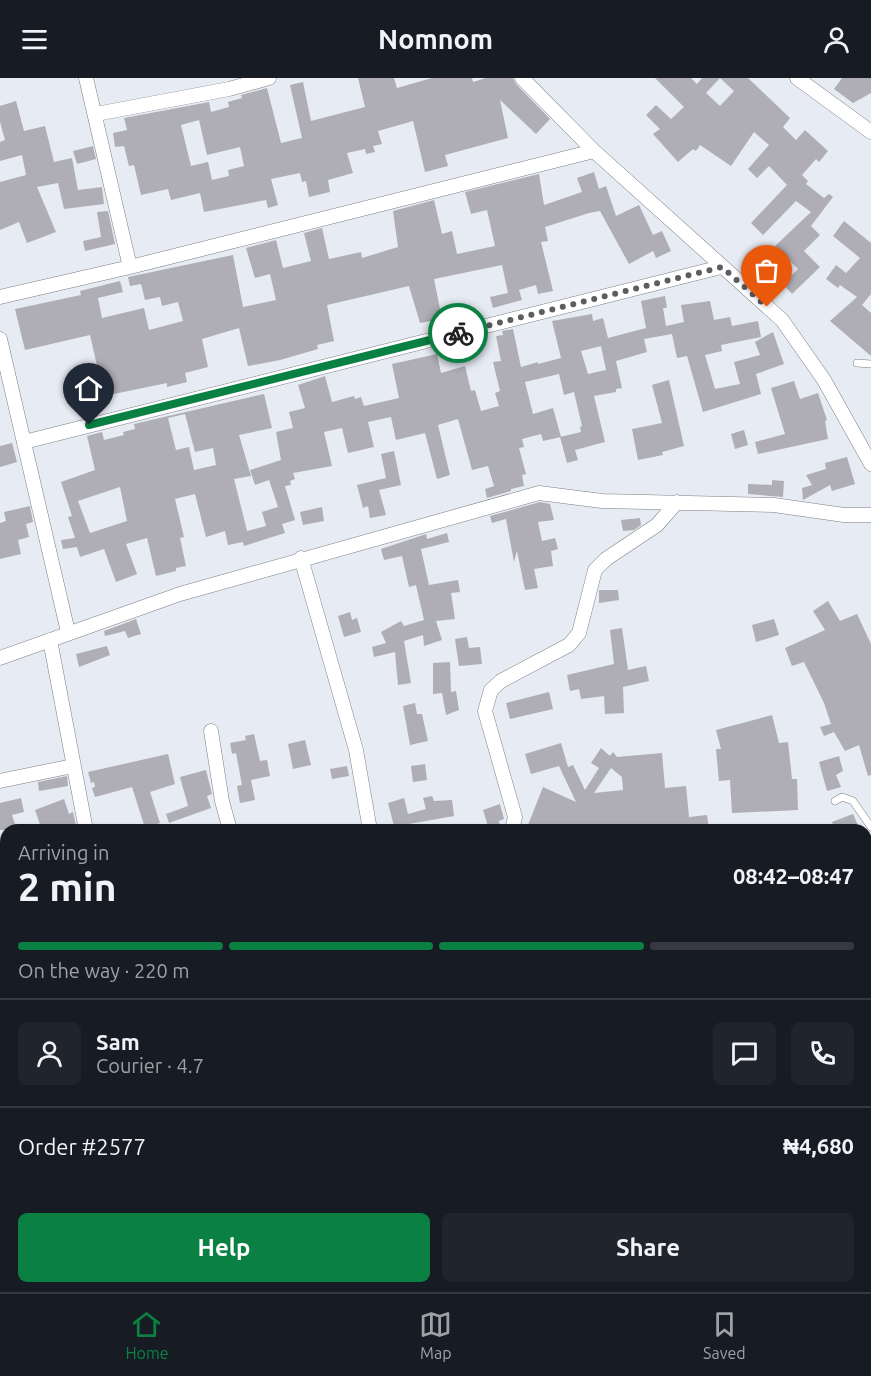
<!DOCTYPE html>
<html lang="en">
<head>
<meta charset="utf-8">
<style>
	body { margin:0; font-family:Ubuntu,sans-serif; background:#20242c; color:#f1f3f6; height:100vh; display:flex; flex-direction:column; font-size:22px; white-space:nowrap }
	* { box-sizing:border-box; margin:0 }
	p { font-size:20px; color:#9ea1a6 }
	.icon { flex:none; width:33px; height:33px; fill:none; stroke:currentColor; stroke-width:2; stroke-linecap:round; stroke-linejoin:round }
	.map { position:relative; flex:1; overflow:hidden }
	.drawer { position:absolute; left:0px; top:746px; width:872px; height:470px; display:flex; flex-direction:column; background:#171b24; border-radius:18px 18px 0 0; box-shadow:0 2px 4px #0004 }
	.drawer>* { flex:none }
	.pin { position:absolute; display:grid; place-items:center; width:51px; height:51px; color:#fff; margin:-62px -26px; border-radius:50% 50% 50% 0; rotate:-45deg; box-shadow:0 0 6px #0007 }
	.pin .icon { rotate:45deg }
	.courier { position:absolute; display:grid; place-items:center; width:60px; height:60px; margin:-30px; border:4px solid #0b8043; border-radius:50%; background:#fff; color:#222; box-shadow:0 2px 8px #0007 }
	.headline em { font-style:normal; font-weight:700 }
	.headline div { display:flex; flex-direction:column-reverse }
	.headline { display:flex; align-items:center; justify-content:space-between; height:102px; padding:0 18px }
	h1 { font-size:39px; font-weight:700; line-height:45px }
	.bar { display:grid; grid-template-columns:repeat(4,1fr); gap:9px 6px; align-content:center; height:72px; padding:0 18px }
	.bar i { height:8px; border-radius:4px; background:#363941 }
	.bar .current { background:#0b8043 }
	.bar p { grid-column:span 4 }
	.line { display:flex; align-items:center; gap:15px; padding:0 18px; border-top:2px solid #363941 }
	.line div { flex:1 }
	.round { display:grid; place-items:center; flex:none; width:63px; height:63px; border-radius:9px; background:#20242c }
	.action { display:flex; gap:12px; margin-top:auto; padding:12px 18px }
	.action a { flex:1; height:69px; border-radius:9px; background:#0b8043; color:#fff; font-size:24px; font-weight:700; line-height:69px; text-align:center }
	.action a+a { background:#20242c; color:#f1f3f6 }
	header { display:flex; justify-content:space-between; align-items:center; height:78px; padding:0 18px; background:#171b24; font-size:27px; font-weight:700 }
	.tabs { display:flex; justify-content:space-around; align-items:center; height:84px; border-top:2px solid #363941; background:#171b24; font-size:16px; color:#9ea1a6 }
	.tabs a { display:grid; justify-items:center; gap:3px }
	.tabs .current { color:#0b8043 }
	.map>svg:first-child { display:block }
</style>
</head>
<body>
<header><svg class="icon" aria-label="menu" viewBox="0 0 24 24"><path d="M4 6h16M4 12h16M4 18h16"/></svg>Nomnom<svg class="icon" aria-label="person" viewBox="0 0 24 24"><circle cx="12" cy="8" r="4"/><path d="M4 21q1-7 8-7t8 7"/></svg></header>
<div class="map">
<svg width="871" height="1214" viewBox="0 0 871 1214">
	<rect width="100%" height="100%" fill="#e7ebf3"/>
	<!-- building -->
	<path fill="#afaeb5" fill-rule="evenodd" d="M358,0h36l3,10 35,-10h40l1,4 13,-4h27l3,6 34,35 -14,15 -36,-34 8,38 -63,17 3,11 -23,6 -12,-51 -35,10 4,13 -9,2 2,6 -9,2 -1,-5 -18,4 6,20 -25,7 2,12 -21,5 -3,-16 -4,1 -2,-9 -29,6 7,26 -10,3 -2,-8 -62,12 -4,-19 -29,7 -3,-11 -27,6 -7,-30 -5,1 -5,-20 -9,1 -2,-14 14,-3 -3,-12 85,-16 2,10 18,-5 -1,-5 14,-4 -1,-3 26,-7 14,55 21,-5 -12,-53 13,-3 8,39 54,-14zM199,42l8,35 33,-8 4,19 -16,4 1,6 -17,4 -4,-18 -17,4 -10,-41z
		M655,0h36l6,6 5,-6h46l42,40 -7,9 13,13 9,-10 23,21 -9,11 -3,-3 -14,16 6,6 -2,3 18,14 5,-4 4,3 -22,29 9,9 -16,16 16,16 -28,27 -9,-10 15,-15 -23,-23 36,-34 -15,-11 -33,34 -12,-12 36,-38 -18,-19 -12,12 -9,-9 21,-24 -15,-13 -23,34 -31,-21 -4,6 -3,-2 -15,13 -25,-28 7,-5 -14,-14 10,-10 15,14 13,-12zM720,0l14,13 -14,15 -14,-13z
		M842,0h29v15l-18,10 -19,-14z
		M16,23l8,30 21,-5 9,36 18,-4 6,32 24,-3 2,17 -40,5 -6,-26 -21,4 19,45 -29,11 -8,-21 -19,8v-48l26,-7 -4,-20 -22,6v-19l5,-2 -5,-18v-16z
		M93,68l3,13 -19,5 -4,-13z
		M594,94l5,17 7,-3 10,30 23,-11 14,30 9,-4 9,20 -15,7 -3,-7 -24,13 -29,-53 -11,2 -44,14 3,14 -7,1 12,49 -15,3 -2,-9 -17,5 3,10 -29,8 -3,-11 18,-4 -6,-28 -68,14 8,40 -22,4 -11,-37 -82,19 7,36 -17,4 1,4 -38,11 -32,6 -9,-38 -37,11 6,28 -23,6 2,9 -20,5v-4l-63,13 -14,-61 -65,15 -10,-41 66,-14 -1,-4 40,-10 3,11 -25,6 4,20 42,-10 5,22 34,-9 -5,-19 -16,4 -2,-9 -15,3 -4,-16 -11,2 -2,-9 105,-22 10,52 33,-7 -6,-26 -15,4 -9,-30 30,-8 7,28 28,-7 -7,-28 18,-5 7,31 32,-7 1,6 36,-11 -5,-36 41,-11 8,34 10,-3 5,23 38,-8 -8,-36 -16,4 -6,-22 74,-18 5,31 38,-13 -5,-14z
		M108,133l7,33 -30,7 -2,-10 18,-4 -4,-25z
		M844,143l27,22v51l-9,11 9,8v43l-41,-35 27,-24 -17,-12 -2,3 -12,-9 10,-14 10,8 14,-15 -27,-22z
		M665,218l2,12h-4l3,18 18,-4 -3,-17 29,-4 4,19 16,-3 2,9 26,-5 3,16 -40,8 1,6 -17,4 10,34 25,-5 -6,-22 26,-7 -5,-13 18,-10 11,32 -28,10 5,20 -58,18 -16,-56 -10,2 -5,-24 -28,5 3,13 -31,9 6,27 -6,1v3l-22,4 11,46 -30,8 3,10 -11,3 -7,-26 21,-5 -1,-5 2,-1 -8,-34 -10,3 -5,-21 -34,8 8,32 20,-6 8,29 -18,4 -2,-7 -19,5 2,8 -5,1 7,26 -4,1 2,11 -13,3v2l-24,7 -2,-9 9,-3 -6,-20 -16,4 -14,-51 -20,6 12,50 -13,4 -12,-46 -29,7 -5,-23 -23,5 6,25 -26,6 -6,-25 -18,4 8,34 -39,7 2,6 -5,2 1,4 -6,1 10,34 -13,4 3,9 -41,13 -1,-4 -15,3 -3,-14 -19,6 -11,-43 -20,5 9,38 -4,1 6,28 -10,2v3l-20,5 -9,-38 -21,6 11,30 -21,8 -12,-33 -24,8 -3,-10 -14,2 -2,-9 14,-2 -7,-21 4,-1 -11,-34 34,-12 -8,-34 15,-4 2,8 20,-5 -1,-3 12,-3 -1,-5 130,-30 8,34 -33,7 12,41 -17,3 13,52 19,-5 -4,-14 16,-5 -9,-27 -14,5 -5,-15 31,-10 -5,-28 17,-4 -4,-16 16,-4 -7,-23 27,-9 7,26 22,-6 1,3 6,-2 3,9 35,-8 -7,-34 45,-10 4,19 24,-7 6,25 4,-1 6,21 18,-5 -4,-13 5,-2 -7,-29 8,-1 -5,-25 7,-1 -1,-4 11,-2 8,38 17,-5v2l23,-6 -9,-37 40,-7 1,7 10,-3 5,20 38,-10 -5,-27zM601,268l5,24 -18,4 -7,-23zM185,336l10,38 18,-4 3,17 -22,5 -5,-23 -13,3 -8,-32zM120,409l7,34 -37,12 -12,-32z
		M669,302l15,66 -22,6 1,3 -25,5 -6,-31 30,-6 -10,-38z
		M794,303l6,18 18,-6 9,27 -2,1 3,18 -70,15 -3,-12 30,-8 -14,-46z
		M744,352l4,15 -13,4 -4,-15z
		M12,365l5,19 -17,5v-21z
		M394,373l7,34 -22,5 7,25 -16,3 -2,-12 -5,2 -6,-23 29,-7 -5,-24z
		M847,379l8,27 -23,7 -2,-6 -27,15 -1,-12 10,-3 -6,-10 20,-6 -1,-6z
		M772,402l12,1 -1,16 -35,-3v-10l24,1z
		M540,424l10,2 4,16 -16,2 4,19 13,-3 3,11 -7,2 2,15 -19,3 4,19 -13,2 -8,-39 -3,11 -8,-43 -14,4 -2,-7z
		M30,428l3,16 -7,2 3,13 -11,3 3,14 -21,5v-36l6,-2 -2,-9z
		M322,429l2,14 -21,4 -3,-13z
		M640,440l1,7 -7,5 -11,1 -2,-11z
		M447,455l2,9 -28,7 8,36 29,-5 2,12 -9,1 4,26 -19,2 6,19 -18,6 -1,-11 -19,6 7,42 -13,2 -3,-33 -21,5 -2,-10 14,-4 -5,-11 20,-11 3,5 20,-6 -8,-35 -7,2 -7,-31 -18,4 -3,-11 45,-15 1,5z
		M599,512h19l1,10 -20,3z
		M828,523l12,20 17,-7 14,30v131l-3,1 -9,-31 -14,6 -11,-19 -10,4 -4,-9 11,-3 -7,-21 -20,-41 -12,4 -7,-18 40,-18 -12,-19z
		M350,534l2,8 5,-2 4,14 -17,5 -6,-21z
		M136,541l5,15 -13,4 -3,-7 -20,5 -1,-5z
		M774,541l5,16 -23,7 -4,-17z
		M622,550l6,42 18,-4 3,15 -26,6 1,26 -19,1 -1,-18 -23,3 -2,-10 -9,2 -3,-16 47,-11 -4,-34z
		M467,559l2,11 11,-1 2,17 -23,2 -4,-27z
		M107,568l3,9 -31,12 -3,-13z
		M450,584l1,30 5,-1 3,19 -13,5 -4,-22 -9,1v-31z
		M549,614l4,17 -43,10 -4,-16z
		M415,625l2,11h5l6,27 -18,4 -7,-39z
		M772,637l7,28 9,-1 4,37h5l1,31 -66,3 -2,-33 -11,1 -3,-32h5l-5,-19z
		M254,656l6,27 7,-1 3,16 -19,4 4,20 -15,3 -3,-17 5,-1 -6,-32 -4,1 -2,-11 16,-3 -1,-4z
		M305,662l6,25 -18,4 -5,-25z
		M561,665l7,24 5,-2 12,25 14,-22 -8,-5 10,-15 9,8 3,-4 4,5 45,-4 3,35 21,-2 3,31 18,-2 2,15h-183l17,-43 33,15 -17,-36 -28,8 -6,-20zM611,690l11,9 1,13 -29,3z
		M168,676l7,30 -25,8 10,31 -15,5 -13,-41 -37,10 -3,-9 3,-1 -1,-5 -3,1 -3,-11z
		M839,678l4,15 -7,4 5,12 -14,4 -8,-29z
		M425,686l2,16 -14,2 -2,-16z
		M347,688l2,10 -17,3 -2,-10z
		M206,692l6,24 -5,2 4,12 -42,15 -3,-9 22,-8 -8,-29z
		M67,698l1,10 -29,5 -1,-9z
		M432,718l2,5 18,-1 2,16 -45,8 2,6h-16l-7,-27 16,-5 4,16 18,-5 -3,-11z
		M21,720l3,14 -12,3 5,15h-17v-27z
		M64,721l5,15 4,-2 4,18h-35l-7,-20z
		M500,726l4,15 -5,2 2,9h-12l-6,-20z
		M853,736l7,16h-25l-3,-8z"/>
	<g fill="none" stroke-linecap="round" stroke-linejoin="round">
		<defs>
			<path id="lane" d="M857,285l14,1
				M835,723l7,-4 11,4 18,26
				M866,776h5
				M866,835h5"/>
			<path id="street" d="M86,0l44,189
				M522,0l72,73 188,169 42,60 47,84
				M797,0l74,54
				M96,36l133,-25 40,-11
				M0,219l130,-30 464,-116
				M0,261l68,293
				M24,364l697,-175
				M301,480l55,192 14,80
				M50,562l36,190
				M0,580l180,-64 359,-101 63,8 172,4 70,10h27
				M211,653l11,70 8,29
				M0,703l73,-15
				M512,752l3,-13 -30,-106 6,-21 10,-9 68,-36 10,-12 16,-63 11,-11 51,-34 20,-23
				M0,969l6,23
				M866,1148l5,1
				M0,1168h6
				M668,1209l6,5
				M20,1214v-5
				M162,1214v-5
				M308,1214l1,-5
				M446,1214l1,-5"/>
		</defs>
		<!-- lane casing -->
		<use href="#lane" stroke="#7c7f86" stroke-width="8"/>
		<!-- street casing -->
		<use href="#street" stroke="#7c7f86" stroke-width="15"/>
		<!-- lane -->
		<use href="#lane" stroke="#fff" stroke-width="7"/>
		<!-- street -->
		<use href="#street" stroke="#fff" stroke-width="14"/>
	</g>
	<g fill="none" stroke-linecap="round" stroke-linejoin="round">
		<!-- done -->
		<path stroke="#5b5d61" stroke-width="6" stroke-dasharray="0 10.8" d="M458,255l264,-66 45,40"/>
		<!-- route -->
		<path stroke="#0b8043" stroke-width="8" d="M89,347l369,-92"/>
	</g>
</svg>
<div class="pin" style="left:767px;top:229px;background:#ea580c"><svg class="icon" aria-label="bag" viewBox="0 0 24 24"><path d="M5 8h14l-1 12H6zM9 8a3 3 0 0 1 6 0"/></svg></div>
<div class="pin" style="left:89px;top:347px;background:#1f2937"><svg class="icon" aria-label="home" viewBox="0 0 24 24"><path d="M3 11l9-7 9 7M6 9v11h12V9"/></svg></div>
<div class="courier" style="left:458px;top:255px"><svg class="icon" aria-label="bike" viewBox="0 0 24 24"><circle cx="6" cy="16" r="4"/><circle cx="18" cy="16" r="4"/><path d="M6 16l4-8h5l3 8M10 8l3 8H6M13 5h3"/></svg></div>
<section class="drawer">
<div class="headline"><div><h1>2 min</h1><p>Arriving in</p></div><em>08:42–08:47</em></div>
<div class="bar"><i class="current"></i><i class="current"></i><i class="current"></i><i></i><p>On the way · 220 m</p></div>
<div class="line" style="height:108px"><a class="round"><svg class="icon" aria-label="person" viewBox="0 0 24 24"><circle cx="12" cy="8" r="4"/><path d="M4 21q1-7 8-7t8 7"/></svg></a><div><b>Sam</b><p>Courier · 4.7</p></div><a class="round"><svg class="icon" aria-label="chat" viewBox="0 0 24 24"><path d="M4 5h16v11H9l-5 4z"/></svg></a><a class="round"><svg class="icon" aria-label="phone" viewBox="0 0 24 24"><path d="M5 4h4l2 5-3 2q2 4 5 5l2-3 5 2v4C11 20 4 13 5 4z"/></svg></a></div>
<div class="line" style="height:78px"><div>Order #2577</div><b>₦4,680</b></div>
<div class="action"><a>Help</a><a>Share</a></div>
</section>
</div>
<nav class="tabs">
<a class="current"><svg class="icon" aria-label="home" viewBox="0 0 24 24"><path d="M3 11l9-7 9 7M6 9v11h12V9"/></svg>Home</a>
<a><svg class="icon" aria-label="map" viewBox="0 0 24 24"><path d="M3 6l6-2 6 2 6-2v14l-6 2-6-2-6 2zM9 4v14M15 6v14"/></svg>Map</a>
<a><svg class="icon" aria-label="saved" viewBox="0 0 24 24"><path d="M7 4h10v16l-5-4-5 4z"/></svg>Saved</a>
</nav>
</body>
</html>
